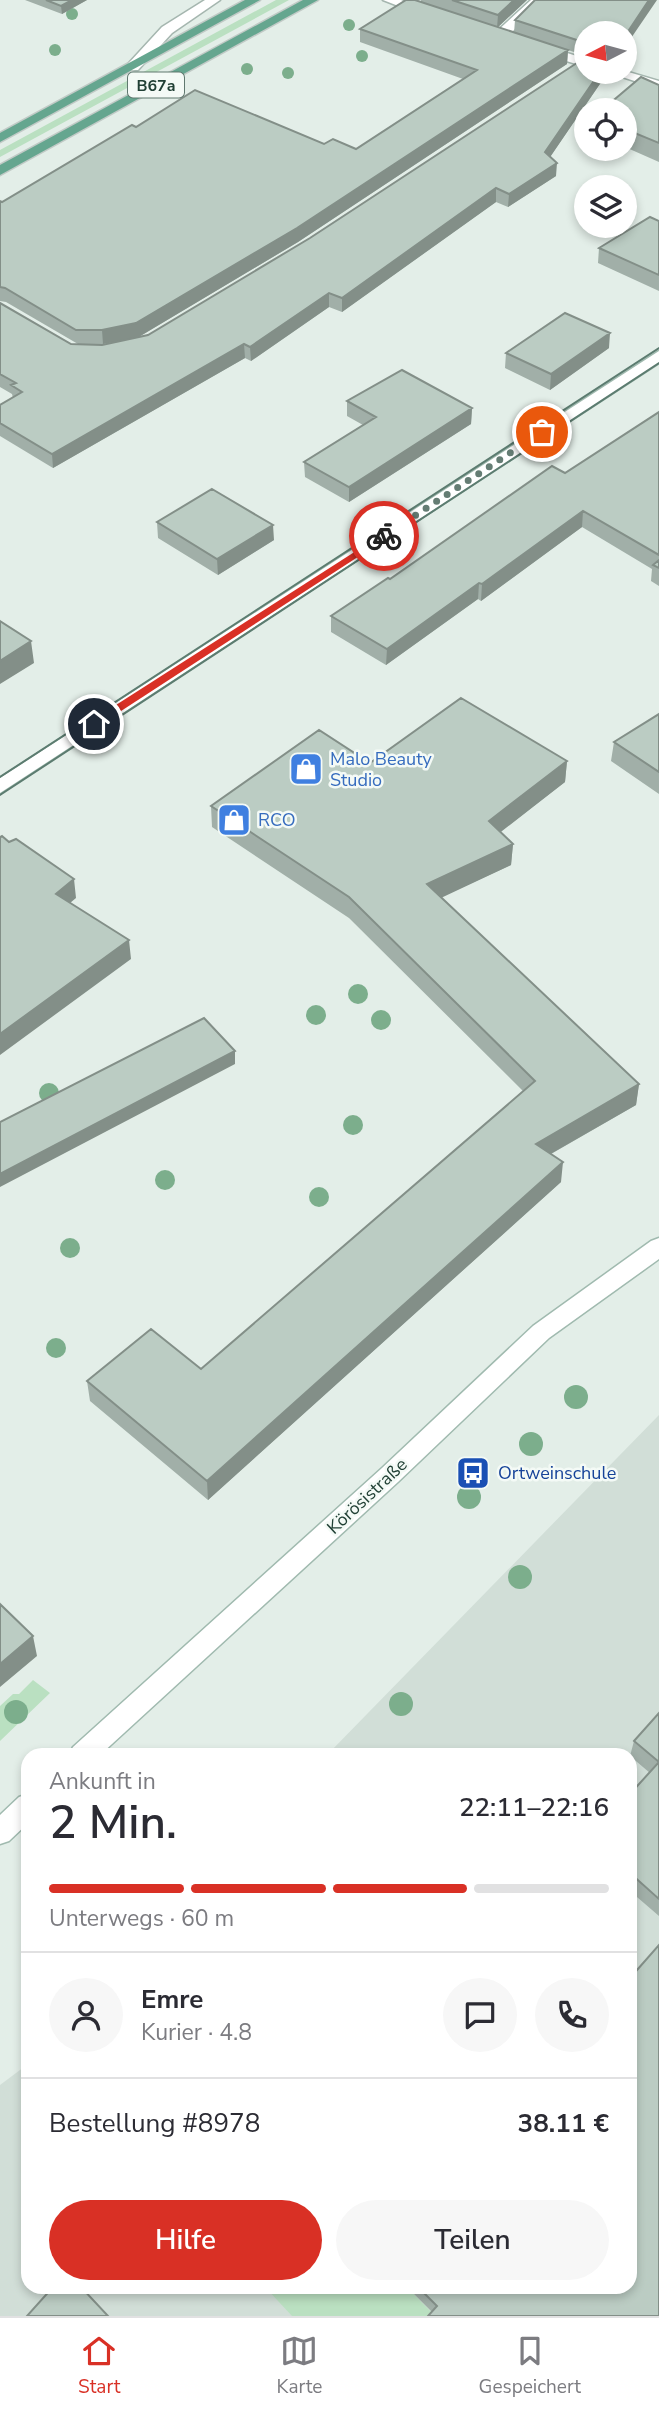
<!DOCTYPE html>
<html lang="de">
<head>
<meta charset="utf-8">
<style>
	body { margin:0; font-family:"Nunito Sans",sans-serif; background:#f7f7f7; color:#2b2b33; height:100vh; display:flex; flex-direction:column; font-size:26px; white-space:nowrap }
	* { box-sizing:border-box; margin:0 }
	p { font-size:23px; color:#7c7c81 }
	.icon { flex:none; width:38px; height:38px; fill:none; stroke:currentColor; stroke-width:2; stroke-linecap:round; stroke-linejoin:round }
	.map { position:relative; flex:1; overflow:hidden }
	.details { position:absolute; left:21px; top:1748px; width:616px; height:546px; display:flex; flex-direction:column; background:#fff; border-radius:21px; box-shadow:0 4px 10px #0003 }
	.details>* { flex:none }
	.needle { width:46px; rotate:264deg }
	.buttons { position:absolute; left:574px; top:21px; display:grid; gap:14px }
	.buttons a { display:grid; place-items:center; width:63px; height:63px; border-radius:50%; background:#fff; box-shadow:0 4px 10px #0003; font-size:35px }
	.pin { position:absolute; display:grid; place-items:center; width:60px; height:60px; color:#fff; margin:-30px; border:4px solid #fff; border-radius:50%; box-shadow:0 2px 7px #0007 }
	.courier { position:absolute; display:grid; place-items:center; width:70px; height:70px; margin:-35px; border:5px solid #d93025; border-radius:50%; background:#fff; color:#222; box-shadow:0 2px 9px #0007 }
	.head em { font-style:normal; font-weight:600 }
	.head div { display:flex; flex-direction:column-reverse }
	.head { display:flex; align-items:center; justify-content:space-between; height:119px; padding:0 28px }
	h1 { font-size:46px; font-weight:600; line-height:52px }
	.bar { display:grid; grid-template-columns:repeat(4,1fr); gap:10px 7px; align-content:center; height:84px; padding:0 28px }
	.bar i { height:9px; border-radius:5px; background:#e1e1e2 }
	.bar .selected { background:#d93025 }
	.bar p { grid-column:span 4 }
	.line { display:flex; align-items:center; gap:18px; padding:0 28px; border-top:2px solid #e1e1e2 }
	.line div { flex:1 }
	.round { display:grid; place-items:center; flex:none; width:74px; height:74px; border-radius:37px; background:#f7f7f7 }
	.cta { display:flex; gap:14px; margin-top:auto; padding:14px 28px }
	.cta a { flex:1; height:80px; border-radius:42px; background:#d93025; color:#fff; font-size:28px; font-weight:600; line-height:80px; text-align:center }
	.cta a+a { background:#f7f7f7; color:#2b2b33 }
	.dock { display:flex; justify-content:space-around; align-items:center; height:98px; border-top:2px solid #e1e1e2; background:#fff; font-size:19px; color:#7c7c81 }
	.dock a { display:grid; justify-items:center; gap:4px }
	.dock .selected { color:#d93025 }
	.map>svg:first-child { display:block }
</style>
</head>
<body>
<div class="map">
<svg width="659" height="2316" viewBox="0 0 659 2316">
	<rect width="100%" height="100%" fill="#e3eee8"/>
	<!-- built -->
	<path fill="#d1ded7" d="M659,1415v901h-659v-231l28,-21v223h602v-532h-303z"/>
	<!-- green -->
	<path fill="#bae0c1" d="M276,0h13l-289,157v-7z
		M33,1680l17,13 -50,48v-35l13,-12h6z
		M265,2287h142l28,29h-143z"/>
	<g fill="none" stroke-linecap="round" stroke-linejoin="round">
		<defs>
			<path id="street" d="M205,0h15l-48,33 -34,37h-10v-6l34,-37z
				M383,0h18l33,13 -6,4 -4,-1z
				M531,0h13l-39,39h-10v-6z
				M542,45l44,14v8l-49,-15v-6z
				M625,71l34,10v8l-52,-17z"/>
			<path id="secondary" d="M659,351v12l-659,430v-15z
				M659,1238v21l-110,79 -151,144 -298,273h-31l4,-8 309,-279 151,-142 118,-85z
				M28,1794v29l-19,18 -9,3v-29l19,-18z"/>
			<path id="primary" d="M245,0h15l-260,142v-9z
				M303,0h15l-318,175v-10z"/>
		</defs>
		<!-- street casing -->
		<use href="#street" stroke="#a5b6af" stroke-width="3"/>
		<!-- secondary casing -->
		<use href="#secondary" stroke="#a0baaf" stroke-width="3"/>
		<!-- primary casing -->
		<use href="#primary" stroke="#c1cac6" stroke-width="3"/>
		<!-- street -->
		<use href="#street" fill="#fff" fill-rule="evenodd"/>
		<!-- secondary -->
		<use href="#secondary" fill="#fff" fill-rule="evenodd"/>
		<!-- primary -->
		<use href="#primary" fill="#65a68f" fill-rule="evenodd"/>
		<!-- tram -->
		<path stroke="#5c7c70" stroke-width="2" d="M0,777l659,-429
			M0,795l659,-432"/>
	</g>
	<!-- trees -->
	<g fill="#7cae8c">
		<circle cx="72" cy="14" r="6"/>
		<circle cx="349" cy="25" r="6"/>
		<circle cx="55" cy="50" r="6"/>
		<circle cx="362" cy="56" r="6"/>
		<circle cx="247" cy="69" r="6"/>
		<circle cx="288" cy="73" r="6"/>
		<circle cx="358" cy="994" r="10"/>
		<circle cx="316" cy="1015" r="10"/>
		<circle cx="381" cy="1020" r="10"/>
		<circle cx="49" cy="1093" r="10"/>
		<circle cx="353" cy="1125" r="10"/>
		<circle cx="165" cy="1180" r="10"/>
		<circle cx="319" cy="1197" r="10"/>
		<circle cx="70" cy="1248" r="10"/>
		<circle cx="56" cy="1348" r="10"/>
		<circle cx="576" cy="1397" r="12"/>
		<circle cx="531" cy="1444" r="12"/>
		<circle cx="469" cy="1497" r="12"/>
		<circle cx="520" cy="1577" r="12"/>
		<circle cx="401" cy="1704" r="12"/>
		<circle cx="16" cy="1712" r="12"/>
	</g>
	<!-- wall -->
	<path fill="#a1afa8" d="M25,0h62l-25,14z
		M421,0h106l-29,27 16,6 1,-13 71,13v23l-18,-6 -1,14 -269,178 -161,96 -34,6h-25l-72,-42 -6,-1v-100l2,1 134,-75 188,17 32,5 107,-70 -103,-37v-13l61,-27z
		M586,72h21l-1,3 -56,82 6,19 -48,31 -12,-5 -154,110 -13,-5 -78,54 -6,-3 -192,110 -53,-32v-31l13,-7 -1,-4 -12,-7v-84l71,41 31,1 46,-10z
		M659,85v77l-34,-15v-37z
		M659,221v70l-61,-28 1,-15z
		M609,348l-59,42 -45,-22 1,-15z
		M347,401l125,7 -1,16 -122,78 -44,-25 -1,-15 59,-37 -16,-9z
		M659,412v174l-8,-5 1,-12 -70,-42 -101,74 -3,-2 -92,66 -55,-33v-16l59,-37 175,-106z
		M157,522l117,18 -56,35 -60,-37z
		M659,714v80l-48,-33 3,-19z
		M567,761l-2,21 -65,50 13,12 -2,21 -70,32 198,187 -3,21 -85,49 10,28 -353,318 -118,-99 -3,-20 114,-12 322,-278 -174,-173 -137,-91 -1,-21 159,-43z
		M659,1713v203l-29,-25v-97l20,-21 -20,-17 4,-15z
		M407,2287h223l29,29 -227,-4z"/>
	<!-- shaded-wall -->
	<path fill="#838f88" d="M72,0h15l-25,14 -1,-8z
		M514,0h13l-30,28 1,-13z
		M649,0h8l-32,47v-11z
		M568,50l-1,14 -269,178 -161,96 -34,6 -1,-14z
		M600,72h7l-1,3 -62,91 1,-14z
		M557,163l-1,13 -48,31 1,-13z
		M496,188v14l-154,110v-14z
		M329,293v14l-78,54 -1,-14z
		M610,333l-1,15 -59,42 1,-16z
		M244,344l1,14 -192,110 -1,-14z
		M472,408l-1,16 -122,78v-15z
		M583,511l-1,16 -101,74 1,-17z
		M273,525l1,15 -56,35 -1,-16z
		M479,583l-1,16 -92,66 1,-16z
		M31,641l3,22 -34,21v-23z
		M567,761l-2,21 -77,60 1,-21z
		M513,844l-2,21 -85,40 1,-21z
		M74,879l2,19 -18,15 -2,-19z
		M129,940l2,19 -131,96v-21z
		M235,1051v13l-235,123v-13z
		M639,1084l-3,21 -103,59 3,-20z
		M563,1162l-2,20 -353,318 -1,-19z
		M33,1636l4,20 -37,31v-23z"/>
	<!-- building -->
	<path fill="#bbccc3" stroke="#838f88" stroke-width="2" d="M46,0h26l-11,6z
		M406,0h9l153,50 -271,178 -161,95 -34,7h-26l-71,-42 -5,-1v-86l2,1 130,-77 4,2 59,-37 129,54 9,-5 23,10 121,-79 -117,-41z
		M452,0h62l-16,15z
		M535,0h114l-24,36v-3h-39v10l-71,-23z
		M586,57v15h14l-55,80 12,11 -48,31 -13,-6 -154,110 -13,-5 -79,54 -6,-3 -192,110 -52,-31v-18l22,-13 -11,-7 5,-2 -16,-9v-71l71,41 31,1 46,-10 162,-97z
		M641,77l18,8v58l-34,-14v-19h-23z
		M650,217l9,4v54l-60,-27z
		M565,313l45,20 -59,41 -45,-21z
		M402,370l70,38 -123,79 -45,-25 72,-45 -29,-16z
		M659,412v143l-76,-44 -101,73 -3,-1 -92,66 -56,-33 57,-38 2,1 162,-113 13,7z
		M212,489l61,36 -56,34 -60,-37z
		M659,560v8l-6,-3z
		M0,621l31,20 -31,20z
		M461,698l106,63 -78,60 24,23 -86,40 212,200 -103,60 27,18 -356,319 -120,-100 64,-52 50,40 334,-288 -186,-184 -138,-91 108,-76 51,33z
		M659,714v58l-45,-30z
		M2,836l7,6 7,-3 58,40 -18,15 73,46 -129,94v-197z
		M204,1018l31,33 -235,123v-52z
		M0,1604l33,32 -33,28z
		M659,1713v49l-25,-21z
		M659,1762v137l-29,-26v-79z
		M659,1945v371h-231l9,-10 -19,-19h212v-309z
		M53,2287h28l27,29h-81z"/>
	<!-- route -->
	<path fill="#d93025" d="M384,533l4,3 -1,2 -289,188h-7v-5z"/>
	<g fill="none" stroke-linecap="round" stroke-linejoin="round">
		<!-- done -->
		<path stroke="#657d74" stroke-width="7" stroke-dasharray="0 12.6" d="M384,536l158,-104"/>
	</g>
	<!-- icons -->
	<defs>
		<symbol id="shop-square" viewBox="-11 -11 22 22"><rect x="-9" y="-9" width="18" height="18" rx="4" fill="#3f7fe0" stroke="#f4faf6"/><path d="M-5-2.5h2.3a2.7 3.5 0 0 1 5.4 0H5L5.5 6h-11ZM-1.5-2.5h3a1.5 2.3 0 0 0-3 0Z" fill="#fff"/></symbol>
		<symbol id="bus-square" viewBox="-11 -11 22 22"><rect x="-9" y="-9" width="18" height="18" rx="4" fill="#1a4fb4" stroke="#f4faf6"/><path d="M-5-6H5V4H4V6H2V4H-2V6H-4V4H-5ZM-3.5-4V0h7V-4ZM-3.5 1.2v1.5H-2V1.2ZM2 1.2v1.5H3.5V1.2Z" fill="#fff"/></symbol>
	</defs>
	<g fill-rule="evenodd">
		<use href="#shop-square" x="287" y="750" width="38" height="38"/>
		<use href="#shop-square" x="215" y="801" width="38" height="38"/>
		<use href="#bus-square" x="454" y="1454" width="38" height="38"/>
	</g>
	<g text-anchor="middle" stroke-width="5" stroke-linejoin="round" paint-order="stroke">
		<!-- shield labels -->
		<rect fill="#f4faf6" stroke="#60786f" stroke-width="2" x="128" y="72.5" width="56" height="25" rx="5"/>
		<g font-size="16" font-weight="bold" fill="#214035">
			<text x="156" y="91">B67a</text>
		</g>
		<!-- shop labels -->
		<g font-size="18" fill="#366cbe" stroke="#f4faf6" text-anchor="start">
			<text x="330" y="765">Malo Beauty<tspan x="330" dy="21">Studio</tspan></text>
			<text x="258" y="826">RCO</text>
		</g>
		<!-- transit labels -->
		<g font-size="18" fill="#164399" stroke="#f4faf6" text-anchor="start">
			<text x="498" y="1479">Ortweinschule</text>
		</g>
		<!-- street labels -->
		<g font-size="18" fill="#214035" stroke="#f4faf6">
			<text transform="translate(367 1496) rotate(-43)" y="6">Körösistraße</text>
		</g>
	</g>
</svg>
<div class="buttons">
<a><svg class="needle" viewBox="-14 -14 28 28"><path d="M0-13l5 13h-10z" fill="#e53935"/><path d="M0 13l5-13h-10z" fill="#7c7c81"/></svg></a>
<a><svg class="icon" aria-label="locate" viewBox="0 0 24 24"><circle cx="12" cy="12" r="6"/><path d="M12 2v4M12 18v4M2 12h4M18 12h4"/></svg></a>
<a><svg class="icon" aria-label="layers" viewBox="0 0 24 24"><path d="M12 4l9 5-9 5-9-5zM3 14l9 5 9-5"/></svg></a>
</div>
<div class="pin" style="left:542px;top:432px;background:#ea580c"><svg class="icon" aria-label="bag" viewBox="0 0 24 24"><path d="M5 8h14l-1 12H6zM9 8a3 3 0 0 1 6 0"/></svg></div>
<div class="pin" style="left:94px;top:724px;background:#1f2937"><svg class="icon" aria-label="home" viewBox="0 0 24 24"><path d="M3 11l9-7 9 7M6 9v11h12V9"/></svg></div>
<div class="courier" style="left:384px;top:536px"><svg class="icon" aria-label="bike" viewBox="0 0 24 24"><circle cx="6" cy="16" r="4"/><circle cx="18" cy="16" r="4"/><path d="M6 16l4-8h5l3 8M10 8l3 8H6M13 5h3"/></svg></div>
<section class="details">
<div class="head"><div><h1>2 Min.</h1><p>Ankunft in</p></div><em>22:11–22:16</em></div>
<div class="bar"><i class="selected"></i><i class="selected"></i><i class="selected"></i><i></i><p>Unterwegs · 60 m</p></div>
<div class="line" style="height:126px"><a class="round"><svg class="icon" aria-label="person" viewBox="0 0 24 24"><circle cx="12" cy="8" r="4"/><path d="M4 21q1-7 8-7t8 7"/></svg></a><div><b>Emre</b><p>Kurier · 4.8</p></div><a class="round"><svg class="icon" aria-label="chat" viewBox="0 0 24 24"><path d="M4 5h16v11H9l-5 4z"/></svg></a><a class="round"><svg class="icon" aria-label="phone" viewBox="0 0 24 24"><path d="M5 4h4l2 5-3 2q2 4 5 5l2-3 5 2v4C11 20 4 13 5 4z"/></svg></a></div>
<div class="line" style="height:91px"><div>Bestellung #8978</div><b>38.11 €</b></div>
<div class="cta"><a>Hilfe</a><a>Teilen</a></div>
</section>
</div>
<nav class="dock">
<a class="selected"><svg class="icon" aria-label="home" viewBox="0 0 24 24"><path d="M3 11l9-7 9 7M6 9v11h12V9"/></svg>Start</a>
<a><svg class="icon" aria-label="map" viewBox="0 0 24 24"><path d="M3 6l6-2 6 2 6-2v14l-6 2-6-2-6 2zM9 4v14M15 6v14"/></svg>Karte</a>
<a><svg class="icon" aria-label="saved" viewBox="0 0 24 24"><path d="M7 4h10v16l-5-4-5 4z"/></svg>Gespeichert</a>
</nav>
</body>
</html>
